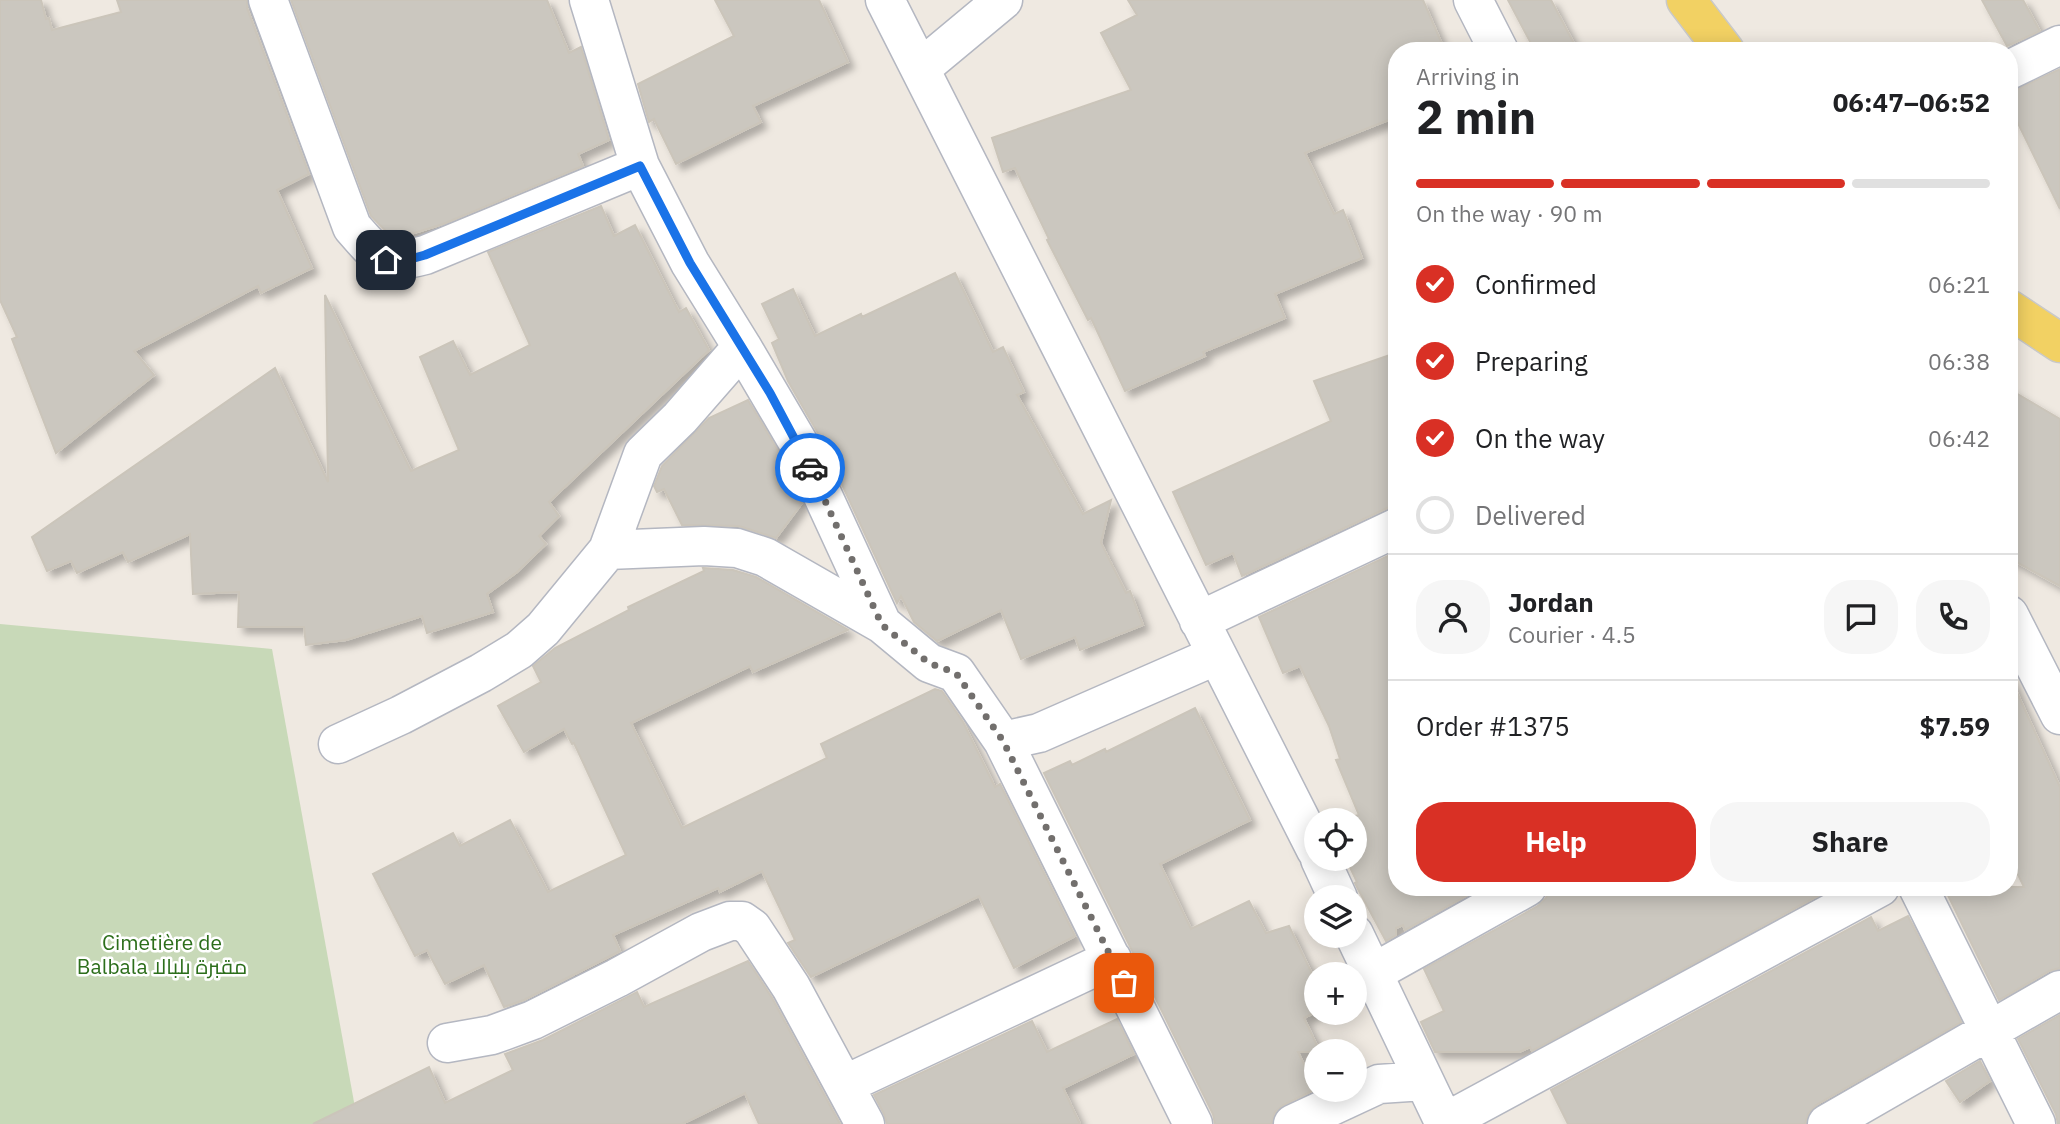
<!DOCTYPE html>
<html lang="en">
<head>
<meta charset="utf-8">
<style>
	body { margin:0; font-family:"IBM Plex Sans",Cairo,sans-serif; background:#f6f6f6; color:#202124; height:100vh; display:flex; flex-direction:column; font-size:26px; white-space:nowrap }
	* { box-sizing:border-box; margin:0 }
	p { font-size:23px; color:#757577 }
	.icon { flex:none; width:38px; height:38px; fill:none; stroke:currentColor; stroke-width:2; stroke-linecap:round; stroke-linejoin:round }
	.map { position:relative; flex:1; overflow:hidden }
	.details { position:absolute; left:1388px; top:42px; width:630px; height:854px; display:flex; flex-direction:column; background:#fff; border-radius:28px; box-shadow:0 4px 18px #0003 }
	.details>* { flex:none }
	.buttons { position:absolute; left:1304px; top:808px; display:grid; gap:14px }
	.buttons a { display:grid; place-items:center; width:63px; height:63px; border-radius:50%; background:#fff; box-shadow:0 4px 18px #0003; font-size:35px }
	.pin { position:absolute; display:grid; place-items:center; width:60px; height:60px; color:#fff; margin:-30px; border-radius:14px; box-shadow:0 4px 10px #0006 }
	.courier { position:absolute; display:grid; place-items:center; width:70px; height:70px; margin:-35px; border:5px solid #1a73e8; border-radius:50%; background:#fff; color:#222; box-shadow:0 2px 9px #0007 }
	.overview em { font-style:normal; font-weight:800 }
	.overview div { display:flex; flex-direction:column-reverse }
	.overview { display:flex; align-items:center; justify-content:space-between; height:119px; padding:0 28px }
	h1 { font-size:46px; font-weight:800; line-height:52px }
	.bar { display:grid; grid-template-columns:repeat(4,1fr); gap:10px 7px; align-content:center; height:84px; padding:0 28px }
	.bar i { height:9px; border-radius:5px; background:#e0e0e0 }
	.bar .active { background:#d93025 }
	.bar p { grid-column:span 4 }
	.line { display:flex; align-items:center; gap:18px; padding:0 28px; border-top:2px solid #e0e0e0 }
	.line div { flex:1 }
	.round { display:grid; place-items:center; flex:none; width:74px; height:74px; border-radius:28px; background:#f6f6f6 }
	ol { padding:0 28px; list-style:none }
	li { display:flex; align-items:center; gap:21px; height:77px }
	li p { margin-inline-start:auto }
	li .icon { padding:7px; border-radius:50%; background:#d93025; color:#fff; stroke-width:4 }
	li:last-child { color:#757577 }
	li i { width:38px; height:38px; border:4px solid #e0e0e0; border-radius:50% }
	.cta { display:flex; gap:14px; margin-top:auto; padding:14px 28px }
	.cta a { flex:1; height:80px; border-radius:28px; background:#d93025; color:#fff; font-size:28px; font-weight:800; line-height:80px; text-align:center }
	.cta a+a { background:#f6f6f6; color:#202124 }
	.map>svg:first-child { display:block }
</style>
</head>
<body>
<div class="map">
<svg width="2060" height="1124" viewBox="0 0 2060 1124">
	<defs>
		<filter id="shadow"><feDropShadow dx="6" dy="6" stdDeviation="3.5" flood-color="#0004"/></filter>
	</defs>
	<rect width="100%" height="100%" fill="#efe9e1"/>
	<!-- cemetery -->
	<path fill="#c8d9b8" d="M0,624l272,25 86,475h-358z"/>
	<!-- building -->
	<path fill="#cbc7bf" stroke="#cbc5ba" stroke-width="2" filter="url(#shadow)" d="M0,0h41l5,19 3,-1 3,12 69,-18 -4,-12h130v8l62,166 -32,16 35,78 -51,25 -3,-7 -124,65 20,24 -98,78 -44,-114 5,-2 -17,-37z
		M291,0h256l22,53 12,-6 28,93 -31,14 5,12 -140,58 -42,13h-9l-21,-21z
		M715,0h104l29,62 -95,44 8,16 -85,42 -22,-45 -5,3 -11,-38 96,-48z
		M1128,0h295l22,51h-49v66l-91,36 29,61 9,-4 19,48 -87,36 10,24 -82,34 2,4 -80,35 -34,-73 -3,2 -41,-80 2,-1 -34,-71 -12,4 -11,-34 139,-48 -30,-57 36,-18z
		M1508,0h43l27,51h-43z
		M1982,0h41l17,31 -33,15z
		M2060,69v140l-51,-104v-12z
		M601,206l13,30 21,-11 44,87 7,-4 23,42 -160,152 10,14 -20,20 7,8 -29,28 -30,22 6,18 -66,21 -5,-17 -76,24 -40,5 -2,-18h-66l1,-35 -46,2 -3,-60 -62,28 -5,-10 -46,21 -6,-12 -24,10 -15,-34 243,-169 53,114 -3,-187 86,176 48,-21 -39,-93 33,-16 17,34 60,-30 -42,-93z
		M955,273l38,79 10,-5 21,45 -7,3 66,119 28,-14 -10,43 25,50 4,-2 13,34 -63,25 -5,-13 -54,22 -20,-49 -64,31 -23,-19 -13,-26 -4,7 -78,-168 -31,-54 -16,-38 7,-4 -17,-35 31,-15 22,47 46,-22 1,3z
		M1396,353v153l-9,2 -145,68 -9,-23 -27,12 -33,-73 158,-71 -17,-40z
		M2009,389l51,30v167l-51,-28z
		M748,400l32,54 22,49 -26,35 -37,-12 -57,-1 -18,-36 -7,3 -3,-6 8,-20 47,-48z
		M1396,552v335h86l-77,43 -2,-5 -7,3v7l-10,6 -28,-52 -3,-6 2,-1 -10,-21 7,-2v-43l5,-1 -23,-55 4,-1 -11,-33 -29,-60 -17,7 -24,-56z
		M703,568l30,2 23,7 92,53 -95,42 -3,-6 -119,57 51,105 145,-70 -6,-14 114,-55 7,2 21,31 32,65 5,-3 75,152 -61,32 -35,-72 -168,81 -23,-34 7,-3 -33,-69 -42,21 -2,-4 -105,47 7,16 -96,49 -20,7 -20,-42 -39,19 -18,-34 -12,6 -42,-82 80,-41 7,13 50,-26 38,72 78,-37 -52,-112 -2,1 -8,-15 -40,23 -26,-46 43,-24 -8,-16 22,-18 74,-38 -1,-3 76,-36z
		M2009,675l51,112v181l-11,3 -50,29 -55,-113h80l-15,-31z
		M1195,708l55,112 -90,44 31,65 58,-28 17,32 23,-7 27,56v30l-12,6 16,34h-22l18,37 -33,16 -8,7 -4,12h-56l-2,-10 -169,-341 26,-12 2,4 33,-16 1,3z
		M1549,887h285l-302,164 -2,-4 -11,5h-84l-14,-30 23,-11 -20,-42 114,-63 8,-8z
		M1908,916l53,106 -145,83 -8,9 -3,10h-237l-17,-34 320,-173 7,14z
		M748,961l24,37 68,126h-81l-14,-31 -63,31h-369l116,-57 16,36 68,-33 -8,-16 38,-14 94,-48 7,15z
		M2060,1015v109h-2l-2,-10 -38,-75z
		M1117,1019l17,35 -71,34 17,36h-193l-3,-10 -10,-19 158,-74 15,31z
		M1980,1061l10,20 -30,21 -14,-21z"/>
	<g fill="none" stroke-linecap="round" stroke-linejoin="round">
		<defs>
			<path id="minor" d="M268,0l84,227c27,31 31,39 73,28l215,-89
				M885,0l35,69
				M1003,0l-83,69 396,781
				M1473,0l26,51
				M2009,70l51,-25
				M742,347l57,97 83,180
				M608,550l96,-4 33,2 28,9 117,67 47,39 27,10 47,68 36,-8 176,-77
				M2009,615l51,100
				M1199,621l197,-93
				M1003,741l190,383
				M338,744l63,-29 80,-42 38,-23 24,-21 65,-79 35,-96 37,-36 62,-71 -52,-84 -50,-97 -51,-166
				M1320,859l18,39
				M1918,887l118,237
				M1354,934l91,190
				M1373,973l154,-86
				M447,1043l45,-8 41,-15 84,-42 84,-46 29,-11h12l10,7 39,59 74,137
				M844,1085l268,-126
				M1444,1123l436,-236
				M1293,1124l86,-40 45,-3
				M1827,1124l233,-134"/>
			<path id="major" d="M1686,0l39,51
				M2009,309l51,34"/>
		</defs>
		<!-- minor casing -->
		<use href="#minor" stroke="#b4b7c1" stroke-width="41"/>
		<!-- major casing -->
		<use href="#major" stroke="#c9c9c9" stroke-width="41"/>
		<!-- minor -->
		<use href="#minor" stroke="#fff" stroke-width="38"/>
		<!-- major -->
		<use href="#major" stroke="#f2d163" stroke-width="38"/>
	</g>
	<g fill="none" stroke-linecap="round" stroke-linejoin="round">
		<!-- done -->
		<path stroke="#726f6d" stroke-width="7" stroke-dasharray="0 12.6" d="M810,468l72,157 47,38 27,10 47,68 121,242"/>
		<!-- route -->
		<path stroke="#1a73e8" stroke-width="9" d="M386,260h21l18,-5 215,-89 50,97 80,130 40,75"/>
	</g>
	<g text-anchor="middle" stroke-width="5" stroke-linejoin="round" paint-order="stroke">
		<!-- park labels -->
		<g font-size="21" fill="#2c6e1b" stroke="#fff">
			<text x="162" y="950">Cimetière de<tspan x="162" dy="24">Balbala مقبرة بلبالا</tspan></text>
		</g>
	</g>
</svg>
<div class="buttons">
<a><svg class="icon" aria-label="locate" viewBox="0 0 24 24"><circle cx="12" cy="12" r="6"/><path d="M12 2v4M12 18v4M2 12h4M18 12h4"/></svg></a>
<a><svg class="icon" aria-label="layers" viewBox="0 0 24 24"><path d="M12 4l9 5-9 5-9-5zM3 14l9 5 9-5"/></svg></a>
<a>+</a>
<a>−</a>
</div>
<div class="pin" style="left:1124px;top:983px;background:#ea580c"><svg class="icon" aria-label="bag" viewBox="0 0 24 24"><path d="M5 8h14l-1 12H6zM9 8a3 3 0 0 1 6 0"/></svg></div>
<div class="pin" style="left:386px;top:260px;background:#1f2937"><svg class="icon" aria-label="home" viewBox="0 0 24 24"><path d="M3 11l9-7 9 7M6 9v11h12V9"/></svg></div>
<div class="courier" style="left:810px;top:468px"><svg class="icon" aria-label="car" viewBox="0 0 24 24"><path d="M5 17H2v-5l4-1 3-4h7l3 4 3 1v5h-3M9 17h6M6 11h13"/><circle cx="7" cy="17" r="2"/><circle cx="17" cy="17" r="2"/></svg></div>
<section class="details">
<div class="overview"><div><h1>2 min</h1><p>Arriving in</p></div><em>06:47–06:52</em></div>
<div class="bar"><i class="active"></i><i class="active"></i><i class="active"></i><i></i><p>On the way · 90 m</p></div>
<ol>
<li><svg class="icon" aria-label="check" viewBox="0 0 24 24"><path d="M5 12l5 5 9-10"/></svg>Confirmed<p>06:21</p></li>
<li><svg class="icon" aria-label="check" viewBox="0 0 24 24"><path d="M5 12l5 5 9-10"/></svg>Preparing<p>06:38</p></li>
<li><svg class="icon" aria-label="check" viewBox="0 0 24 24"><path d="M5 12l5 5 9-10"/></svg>On the way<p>06:42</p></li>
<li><i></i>Delivered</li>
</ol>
<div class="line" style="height:126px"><a class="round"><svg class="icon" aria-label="person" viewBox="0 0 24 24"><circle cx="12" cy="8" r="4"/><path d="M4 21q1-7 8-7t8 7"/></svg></a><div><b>Jordan</b><p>Courier · 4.5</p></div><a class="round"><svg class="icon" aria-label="chat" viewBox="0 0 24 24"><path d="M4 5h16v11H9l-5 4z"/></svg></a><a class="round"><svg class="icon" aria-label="phone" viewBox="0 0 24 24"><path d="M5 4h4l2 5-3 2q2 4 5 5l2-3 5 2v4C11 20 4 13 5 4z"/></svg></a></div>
<div class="line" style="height:91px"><div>Order #1375</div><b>$7.59</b></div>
<div class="cta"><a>Help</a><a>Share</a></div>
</section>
</div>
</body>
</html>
